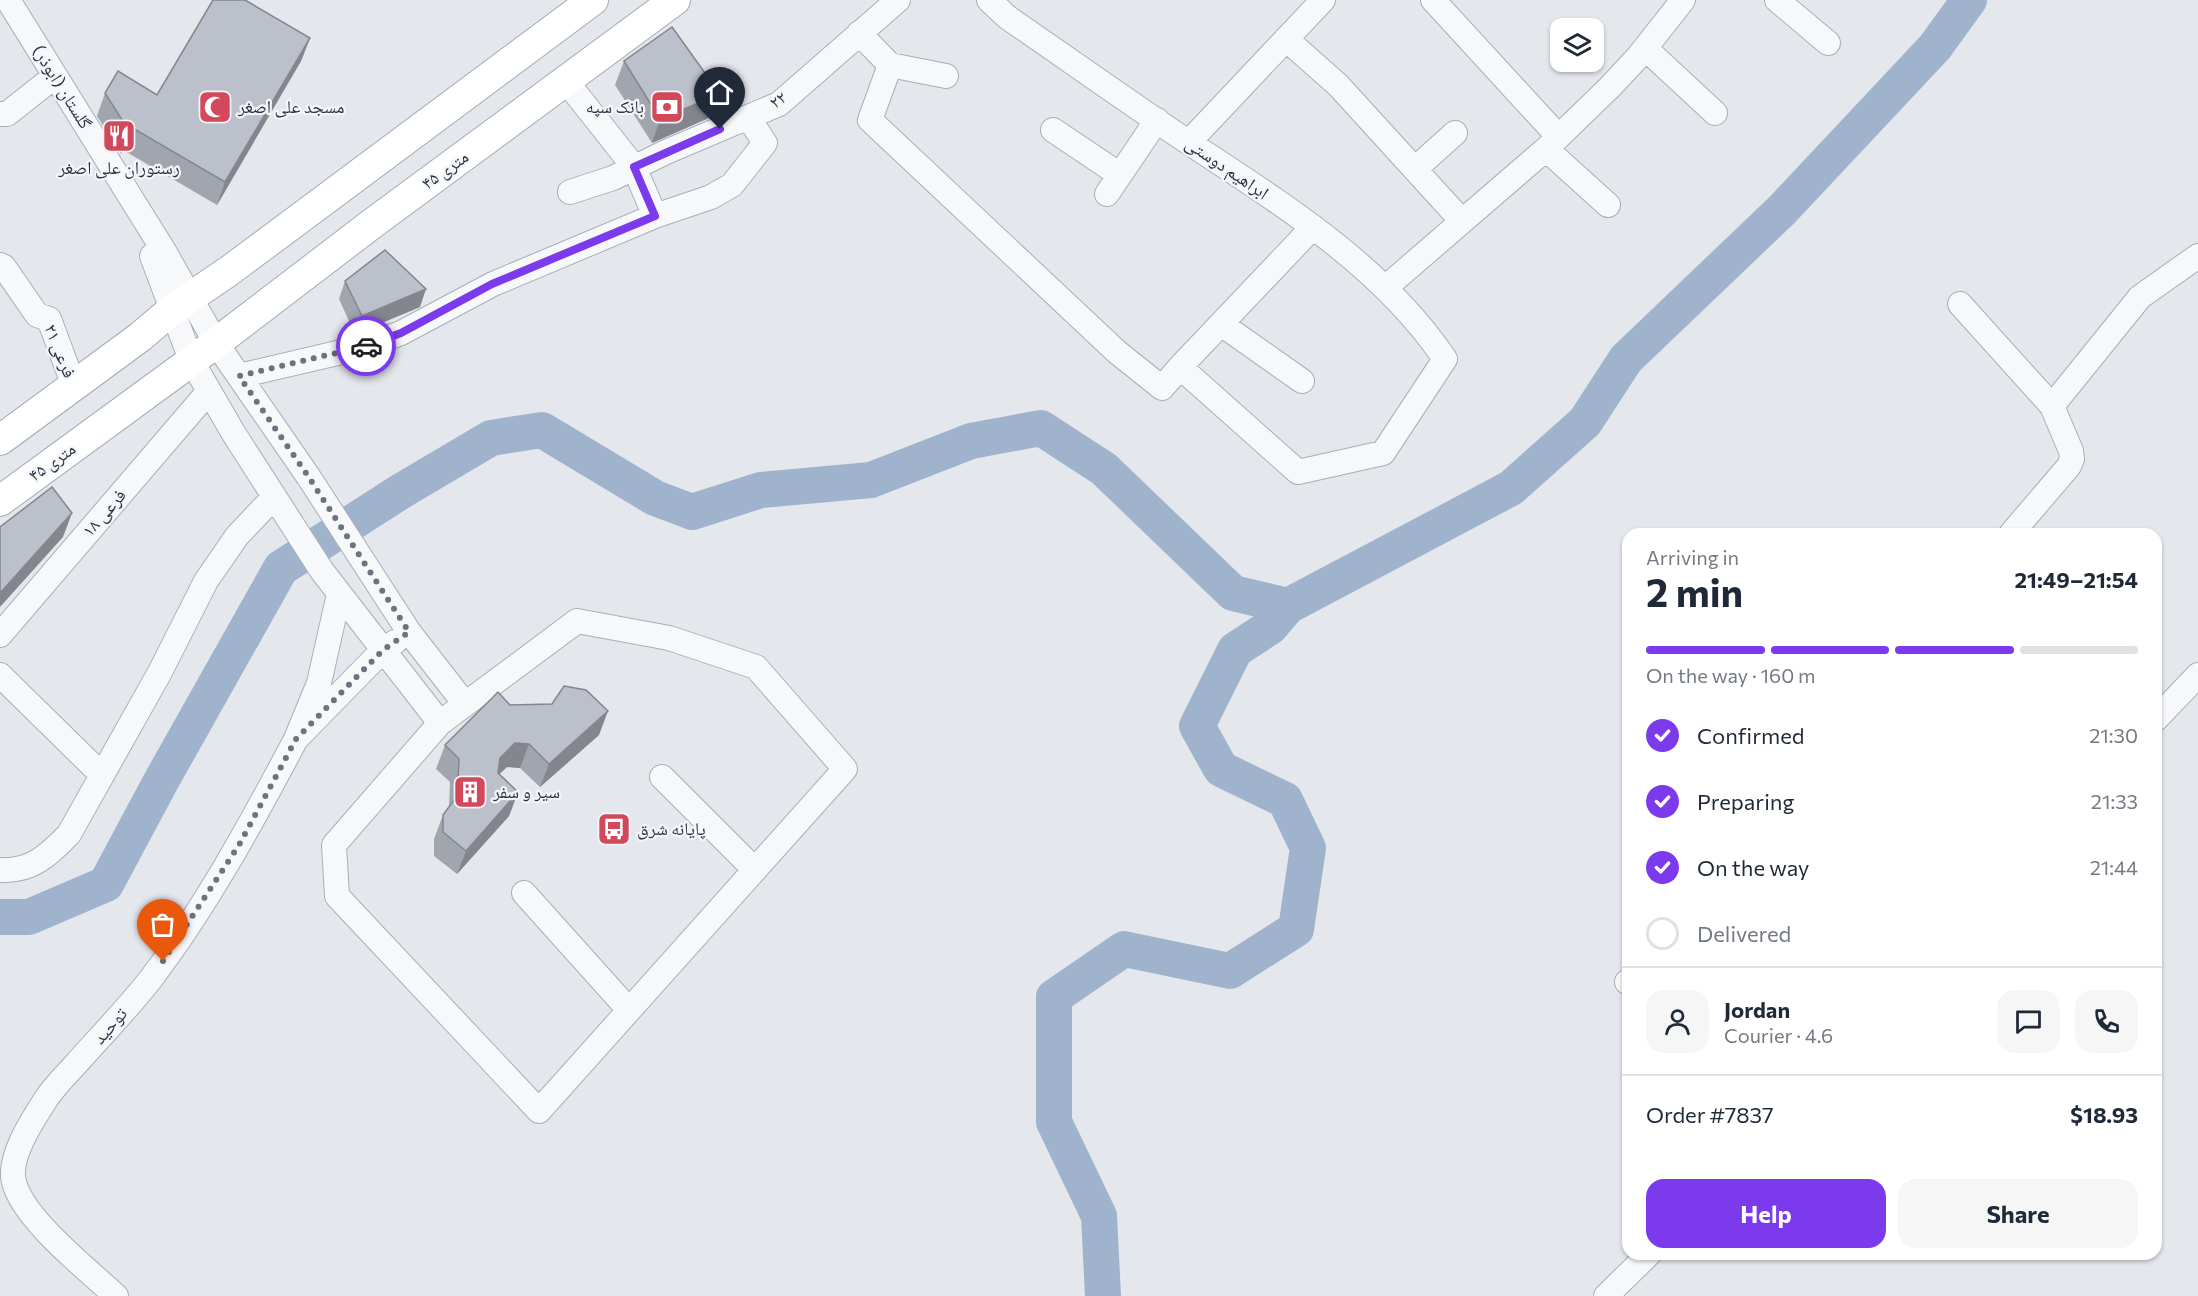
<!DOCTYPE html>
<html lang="en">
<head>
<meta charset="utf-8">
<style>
	body { margin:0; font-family:Commissioner,"Noto Naskh Arabic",sans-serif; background:#f6f6f7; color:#1f2937; height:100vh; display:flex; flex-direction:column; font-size:22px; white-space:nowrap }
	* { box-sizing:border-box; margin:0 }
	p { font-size:20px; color:#747a83 }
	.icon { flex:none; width:33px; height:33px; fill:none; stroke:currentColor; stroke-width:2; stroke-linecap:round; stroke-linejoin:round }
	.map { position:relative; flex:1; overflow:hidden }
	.panel { position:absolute; left:1622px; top:528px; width:540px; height:732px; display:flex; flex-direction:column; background:#fff; border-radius:18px; box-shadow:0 2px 4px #0004 }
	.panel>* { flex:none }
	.fabs { position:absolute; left:1550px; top:18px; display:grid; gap:12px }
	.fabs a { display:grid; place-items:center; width:54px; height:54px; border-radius:12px; background:#fff; box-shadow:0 2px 4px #0004; font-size:30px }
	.pin { position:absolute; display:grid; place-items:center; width:51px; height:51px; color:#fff; margin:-62px -26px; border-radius:50% 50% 50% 0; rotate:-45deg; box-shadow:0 0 6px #0007 }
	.pin .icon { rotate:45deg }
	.courier { position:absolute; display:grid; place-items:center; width:60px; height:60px; margin:-30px; border:4px solid #7c3aed; border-radius:50%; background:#fff; color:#222; box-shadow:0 2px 8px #0007 }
	.headline em { font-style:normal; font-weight:700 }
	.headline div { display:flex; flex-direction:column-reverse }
	.headline { display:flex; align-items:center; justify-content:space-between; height:102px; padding:0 24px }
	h1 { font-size:39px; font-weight:700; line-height:45px }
	.bar { display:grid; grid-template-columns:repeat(4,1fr); gap:9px 6px; align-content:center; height:72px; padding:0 24px }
	.bar i { height:8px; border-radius:4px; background:#e0e1e3 }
	.bar .on { background:#7c3aed }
	.bar p { grid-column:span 4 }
	.line { display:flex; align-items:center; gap:15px; padding:0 24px; border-top:2px solid #e0e1e3 }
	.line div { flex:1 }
	.round { display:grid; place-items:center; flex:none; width:63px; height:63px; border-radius:18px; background:#f6f6f7 }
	ol { padding:0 24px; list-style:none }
	li { display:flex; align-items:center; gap:18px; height:66px }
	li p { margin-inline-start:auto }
	li .icon { padding:6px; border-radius:50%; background:#7c3aed; color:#fff; stroke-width:4 }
	li:last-child { color:#747a83 }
	li i { width:33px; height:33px; border:3px solid #e0e1e3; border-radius:50% }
	.action { display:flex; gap:12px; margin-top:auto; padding:12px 24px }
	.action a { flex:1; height:69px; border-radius:18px; background:#7c3aed; color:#fff; font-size:24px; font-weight:700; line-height:69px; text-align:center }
	.action a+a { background:#f6f6f7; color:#1f2937 }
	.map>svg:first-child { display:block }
</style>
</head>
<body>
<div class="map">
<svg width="2198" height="1296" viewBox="0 0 2198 1296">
	<rect width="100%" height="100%" fill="#e4e7ec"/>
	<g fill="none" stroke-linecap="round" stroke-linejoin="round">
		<!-- river -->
		<path stroke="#9fb4cc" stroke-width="36" d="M0,917h29l77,-33 54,-101 121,-215 122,-78 88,-52 51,-8 113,68 37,14 69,-22 110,-10 100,-39 70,-13 63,41 129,124 55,13 223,-118 74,-66 41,-63 156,-149 153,-163 34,-47
			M1103,1296l-4,-80 -45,-94v-125l70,-48 106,22 66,-42 12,-81 -23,-48 -64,-31 -24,-43 38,-76 35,-23 18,-21"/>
		<defs>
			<path id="minor" d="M8,0l156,251 52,92 92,133 101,156 56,72
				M1433,0l125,136
				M1777,0l51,43
				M859,33l31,32 -20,55 247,232 45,36 18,-21 118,105 85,-19 62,-94c-65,-96 -168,-158 -263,-221 -59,-40 -117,-81 -175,-121l-18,-17
				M1286,39l52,46 123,135
				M1645,48l70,65
				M890,65l56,11
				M566,81l68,86 21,49
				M0,114h7l48,-38
				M1053,130l67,45
				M1189,142l134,-142
				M1546,149l62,56
				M1415,169l40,-36
				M570,192l43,-14 53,-26 113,-48 119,-104
				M1107,194l50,-74
				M152,256l39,104 43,74 88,137 118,152
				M0,265l4,2 33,48 12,4 25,67
				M1385,288l161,-139 63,-61 29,-31 45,-57
				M1960,304l92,102 19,45 1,8 -3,7 -58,68
				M1221,324l81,57
				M1180,367l133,-140
				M239,376l124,-29 38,-14 92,-49 162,-68 56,-19 21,-12 33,-42 -17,-26
				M2052,406l88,-109 58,-41
				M339,594l-20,89 -23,56 87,-89 12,-8
				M577,621l92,17 87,29 89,102 -306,342 -202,-215 -3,-51 106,-122z
				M0,635l209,-244
				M0,675l102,100
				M2156,719l42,-44
				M662,777l93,93
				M0,870c31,2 49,-15 69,-36l91,-162 46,-91 31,-45 37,-39
				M524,893l105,117
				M1627,982l1,-1
				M116,1296c-29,-27 -93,-77 -102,-114 -7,-25 21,-66 34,-86 8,-11 18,-21 27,-31 25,-28 52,-56 75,-85 57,-75 102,-158 146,-241
				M1606,1296l43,-42"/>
			<path id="major" d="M0,440l140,-103 33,-28 56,-38 364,-271
				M0,501l216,-158 157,-120 302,-223"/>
		</defs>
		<!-- minor casing -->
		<use href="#minor" stroke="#a9aeb7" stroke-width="26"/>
		<!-- major casing -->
		<use href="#major" stroke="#a3abb8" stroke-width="32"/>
		<!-- minor -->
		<use href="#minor" stroke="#f7f8fa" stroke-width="24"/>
		<!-- major -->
		<use href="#major" stroke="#fff" stroke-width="30"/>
	</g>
	<!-- wall -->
	<path fill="#a1a5ae" d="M310,38l-9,23 -84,144 -94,-55 -2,4 -24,-38 8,-23 52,2z
		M624,61l87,56 -59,26 -37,-58z
		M345,281l75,26 -65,27 -16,-35z
		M510,705l89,30 -59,52 -20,-19 -13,-1 -8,7 19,18 -9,24 -52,58 -23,-18v-17l9,-24 6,-8 1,-25 -14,-13 9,-24z"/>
	<!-- shaded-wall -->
	<path fill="#83868d" d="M310,38l-9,23 -84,144 8,-23z
		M720,94l-9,23 -59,26 8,-24z
		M131,127l-8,23 -2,4 8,-23z
		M426,289l-6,18 -65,27 7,-18z
		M72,513l-9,24 -63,70v-14z
		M608,711l-9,24 -59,52 9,-23z
		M515,743l14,1 -9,24 -13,-1 -16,15 9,-24z
		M518,792l-9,24 -52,58 9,-23z"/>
	<!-- building -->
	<path fill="#bbc0ca" stroke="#83868d" stroke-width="1.5" d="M213,0h32l65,38 -85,144 -94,-55 -2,4 -24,-38 13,-22 39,24z
		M672,27l48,67 -60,25 -36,-58z
		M385,250l41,39 -64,27 -17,-35z
		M52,487l20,26 -72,80v-66z
		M564,686l22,4 22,21 -59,53 -20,-20 -14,-1 -15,15 -2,15 20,19 -52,59 -23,-19v-17l14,-19 2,-37 -14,-14 53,-53 12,13 42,-1z"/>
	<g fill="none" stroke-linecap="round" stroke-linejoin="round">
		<!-- done -->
		<path stroke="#6c737f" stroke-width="6" stroke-dasharray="0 10.8" d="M163,961l76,-116 57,-106 87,-89 26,-18 -101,-156 -69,-100 127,-30"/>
		<!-- route -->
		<path stroke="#7c3aed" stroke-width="8" d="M366,346l35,-13 91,-49 163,-68 -21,-49 86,-38"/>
	</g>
	<!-- icons -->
	<defs>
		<symbol id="mosque-square" viewBox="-11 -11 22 22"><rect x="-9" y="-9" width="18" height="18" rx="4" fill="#d1495b" stroke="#f4f6f9"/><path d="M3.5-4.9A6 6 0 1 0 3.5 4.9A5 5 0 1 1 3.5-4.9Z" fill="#fff"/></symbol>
		<symbol id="bank-square" viewBox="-11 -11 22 22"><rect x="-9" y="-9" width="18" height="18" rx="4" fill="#d1495b" stroke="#f4f6f9"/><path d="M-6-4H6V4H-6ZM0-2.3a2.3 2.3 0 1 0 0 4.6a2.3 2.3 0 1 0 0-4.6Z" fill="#fff"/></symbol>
		<symbol id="restaurant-square" viewBox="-11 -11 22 22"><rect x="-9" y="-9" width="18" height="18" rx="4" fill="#d1495b" stroke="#f4f6f9"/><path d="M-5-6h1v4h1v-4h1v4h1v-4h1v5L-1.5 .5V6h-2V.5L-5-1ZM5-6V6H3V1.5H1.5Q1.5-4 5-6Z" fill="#fff"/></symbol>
		<symbol id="building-square" viewBox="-11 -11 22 22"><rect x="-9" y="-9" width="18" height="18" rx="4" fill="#d1495b" stroke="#f4f6f9"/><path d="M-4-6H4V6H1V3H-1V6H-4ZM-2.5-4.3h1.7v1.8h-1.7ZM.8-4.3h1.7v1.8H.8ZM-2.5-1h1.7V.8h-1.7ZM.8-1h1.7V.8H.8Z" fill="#fff"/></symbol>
		<symbol id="bus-square" viewBox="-11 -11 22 22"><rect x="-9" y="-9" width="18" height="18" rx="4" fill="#d1495b" stroke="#f4f6f9"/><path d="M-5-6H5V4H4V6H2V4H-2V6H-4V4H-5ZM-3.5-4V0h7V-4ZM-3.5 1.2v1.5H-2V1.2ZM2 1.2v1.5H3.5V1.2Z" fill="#fff"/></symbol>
	</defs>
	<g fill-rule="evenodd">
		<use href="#mosque-square" x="196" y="88" width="38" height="38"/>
		<use href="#bank-square" x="648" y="88" width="38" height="38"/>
		<use href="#restaurant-square" x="100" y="117" width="38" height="38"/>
		<use href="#building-square" x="451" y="773" width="38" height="38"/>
		<use href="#bus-square" x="595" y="810" width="38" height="38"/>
	</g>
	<g text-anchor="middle" stroke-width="4.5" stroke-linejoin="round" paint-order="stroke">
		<!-- street labels -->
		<g font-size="18" fill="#2b3445" stroke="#f4f6f9">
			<text transform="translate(62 87) rotate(58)" y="6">گلستان (ابوذر)</text>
			<text transform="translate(778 100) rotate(-34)" y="6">۲۲</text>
			<text transform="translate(1227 168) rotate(34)" y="6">ابراهیم دوستی</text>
			<text transform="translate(445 170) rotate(-36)" y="6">۴۵ متری</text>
			<text transform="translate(60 351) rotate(68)" y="6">فرعی ۲۱</text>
			<text transform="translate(52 462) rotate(-36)" y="6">۴۵ متری</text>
			<text transform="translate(104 513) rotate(-49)" y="6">فرعی ۱۸</text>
			<text transform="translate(110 1026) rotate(-49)" y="6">توحید</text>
		</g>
		<!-- poi labels -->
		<g font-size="18" fill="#2b3445" stroke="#f4f6f9" text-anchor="start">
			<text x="238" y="113">مسجد علی اصغر</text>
			<text x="644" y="113" text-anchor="end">بانک سپه</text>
			<text x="119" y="174" text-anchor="middle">رستوران علی اصغر</text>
			<text x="493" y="798">سیر و سفر</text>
			<text x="637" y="835">پایانه شرق</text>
		</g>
	</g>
</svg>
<div class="fabs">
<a><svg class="icon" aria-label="layers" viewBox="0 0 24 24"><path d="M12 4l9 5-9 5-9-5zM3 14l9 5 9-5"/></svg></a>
</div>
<div class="pin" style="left:163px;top:961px;background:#ea580c"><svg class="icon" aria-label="bag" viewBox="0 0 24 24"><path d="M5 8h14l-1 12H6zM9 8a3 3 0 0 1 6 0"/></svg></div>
<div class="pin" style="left:720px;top:129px;background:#1f2937"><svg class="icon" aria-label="home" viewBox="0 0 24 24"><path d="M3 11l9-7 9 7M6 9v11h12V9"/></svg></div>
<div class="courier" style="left:366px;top:346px"><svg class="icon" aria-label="car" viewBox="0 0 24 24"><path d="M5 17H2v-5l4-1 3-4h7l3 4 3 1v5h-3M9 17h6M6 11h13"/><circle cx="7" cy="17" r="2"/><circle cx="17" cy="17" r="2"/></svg></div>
<section class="panel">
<div class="headline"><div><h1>2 min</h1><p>Arriving in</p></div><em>21:49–21:54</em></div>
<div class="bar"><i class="on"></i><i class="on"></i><i class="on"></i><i></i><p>On the way · 160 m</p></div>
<ol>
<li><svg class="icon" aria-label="check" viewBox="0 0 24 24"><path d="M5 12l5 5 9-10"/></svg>Confirmed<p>21:30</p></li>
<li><svg class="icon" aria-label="check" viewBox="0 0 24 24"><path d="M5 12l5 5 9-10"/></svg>Preparing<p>21:33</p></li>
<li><svg class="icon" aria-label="check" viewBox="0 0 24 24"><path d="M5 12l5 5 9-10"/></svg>On the way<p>21:44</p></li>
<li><i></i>Delivered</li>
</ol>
<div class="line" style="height:108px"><a class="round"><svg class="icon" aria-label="person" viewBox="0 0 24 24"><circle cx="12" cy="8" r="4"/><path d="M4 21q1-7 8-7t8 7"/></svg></a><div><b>Jordan</b><p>Courier · 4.6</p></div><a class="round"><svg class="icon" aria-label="chat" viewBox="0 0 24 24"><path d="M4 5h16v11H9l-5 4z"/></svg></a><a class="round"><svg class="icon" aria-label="phone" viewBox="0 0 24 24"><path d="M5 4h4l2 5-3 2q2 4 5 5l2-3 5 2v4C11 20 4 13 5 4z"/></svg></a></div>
<div class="line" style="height:78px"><div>Order #7837</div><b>$18.93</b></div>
<div class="action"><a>Help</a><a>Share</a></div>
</section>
</div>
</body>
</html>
